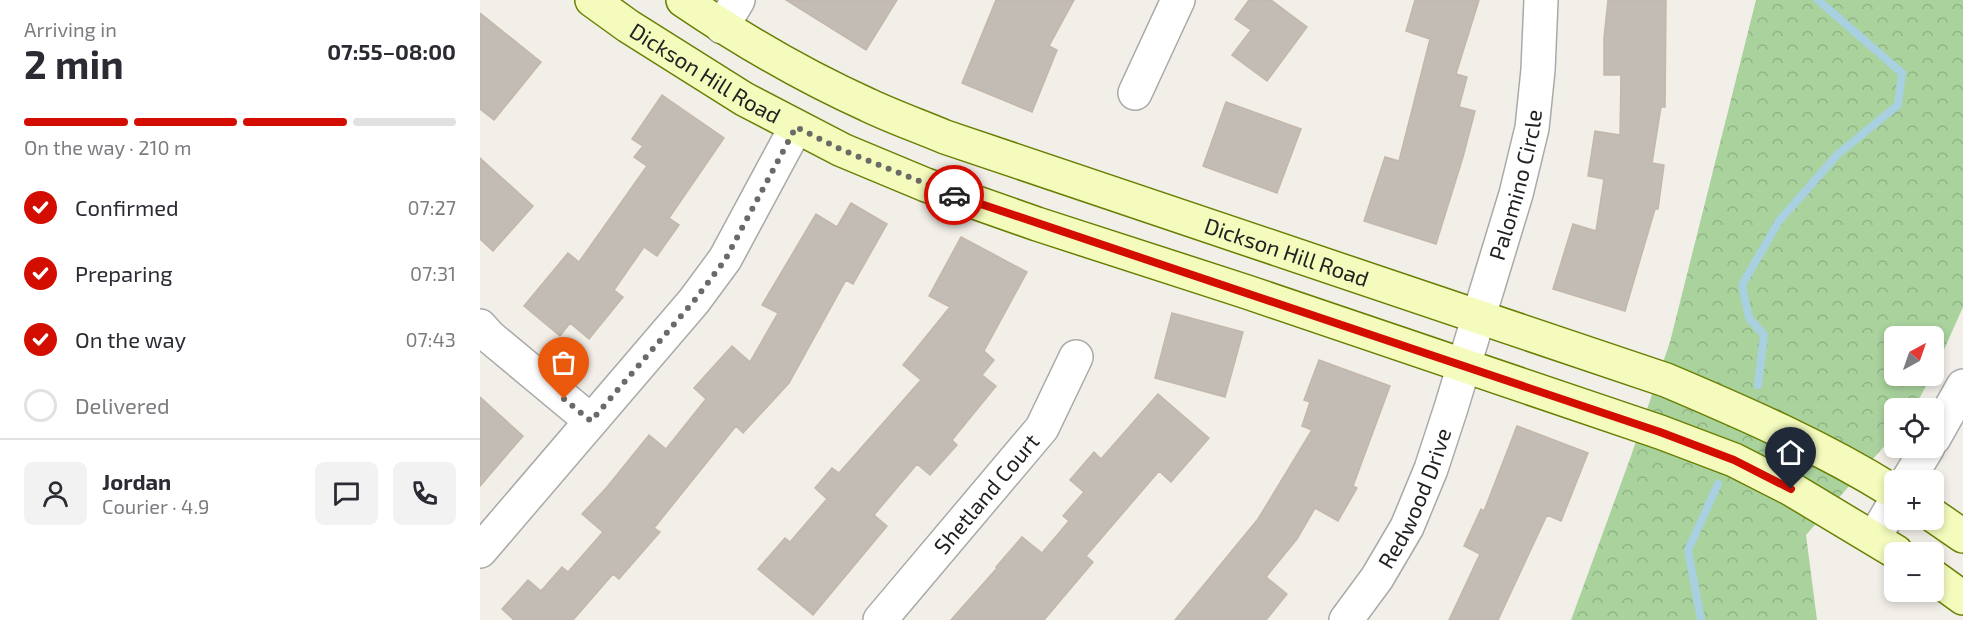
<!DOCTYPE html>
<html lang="en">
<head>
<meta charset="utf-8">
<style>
	body { margin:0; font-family:"Exo 2",sans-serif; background:#f2f2f3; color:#2b2b33; height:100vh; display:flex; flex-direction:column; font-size:22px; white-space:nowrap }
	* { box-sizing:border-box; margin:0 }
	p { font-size:20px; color:#7c7c81 }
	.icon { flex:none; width:33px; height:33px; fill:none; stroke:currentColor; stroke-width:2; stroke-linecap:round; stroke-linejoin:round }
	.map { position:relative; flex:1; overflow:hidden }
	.sheet { display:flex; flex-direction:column; background:#fff; width:480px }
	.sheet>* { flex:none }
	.needle { width:39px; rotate:40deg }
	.controls { position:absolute; left:1404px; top:326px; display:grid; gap:12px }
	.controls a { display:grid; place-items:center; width:60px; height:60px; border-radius:9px; background:#fff; box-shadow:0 3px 9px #0003; font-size:30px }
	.pin { position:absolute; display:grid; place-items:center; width:51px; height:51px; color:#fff; margin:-62px -26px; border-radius:50% 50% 50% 0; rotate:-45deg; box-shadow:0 0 6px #0007 }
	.pin .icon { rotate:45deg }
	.courier { position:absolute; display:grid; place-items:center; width:60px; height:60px; margin:-30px; border:4px solid #d30e00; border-radius:50%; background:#fff; color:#222; box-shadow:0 2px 8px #0007 }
	.headline em { font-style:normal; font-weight:700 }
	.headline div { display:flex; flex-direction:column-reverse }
	.headline { display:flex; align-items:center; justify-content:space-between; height:102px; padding:0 24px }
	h1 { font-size:39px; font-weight:700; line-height:45px }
	.bar { display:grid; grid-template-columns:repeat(4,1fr); gap:9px 6px; align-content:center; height:72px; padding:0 24px }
	.bar i { height:8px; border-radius:4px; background:#e1e1e2 }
	.bar .on { background:#d30e00 }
	.bar p { grid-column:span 4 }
	.line { display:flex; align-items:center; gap:15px; padding:0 24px; border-top:2px solid #e1e1e2 }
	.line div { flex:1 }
	.round { display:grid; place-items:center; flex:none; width:63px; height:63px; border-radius:9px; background:#f2f2f3 }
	ol { padding:0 24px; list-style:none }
	li { display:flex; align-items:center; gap:18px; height:66px }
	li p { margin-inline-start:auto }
	li .icon { padding:6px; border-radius:50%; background:#d30e00; color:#fff; stroke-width:4 }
	li:last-child { color:#7c7c81 }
	li i { width:33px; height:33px; border:3px solid #e1e1e2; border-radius:50% }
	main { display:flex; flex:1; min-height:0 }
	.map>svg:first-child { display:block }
</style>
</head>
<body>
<main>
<section class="sheet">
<div class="headline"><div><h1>2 min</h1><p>Arriving in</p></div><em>07:55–08:00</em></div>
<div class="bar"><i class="on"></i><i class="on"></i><i class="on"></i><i></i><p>On the way · 210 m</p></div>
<ol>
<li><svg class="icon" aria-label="check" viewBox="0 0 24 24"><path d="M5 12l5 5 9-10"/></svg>Confirmed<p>07:27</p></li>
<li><svg class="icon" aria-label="check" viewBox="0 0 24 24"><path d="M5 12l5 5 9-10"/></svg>Preparing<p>07:31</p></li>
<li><svg class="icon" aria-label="check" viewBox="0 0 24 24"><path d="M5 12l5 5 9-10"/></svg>On the way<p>07:43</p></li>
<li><i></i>Delivered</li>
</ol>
<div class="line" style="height:108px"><a class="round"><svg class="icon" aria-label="person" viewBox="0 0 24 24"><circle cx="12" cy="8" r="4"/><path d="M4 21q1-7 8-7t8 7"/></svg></a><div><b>Jordan</b><p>Courier · 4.9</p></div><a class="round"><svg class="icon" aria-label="chat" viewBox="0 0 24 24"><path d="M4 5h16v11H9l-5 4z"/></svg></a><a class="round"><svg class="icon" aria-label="phone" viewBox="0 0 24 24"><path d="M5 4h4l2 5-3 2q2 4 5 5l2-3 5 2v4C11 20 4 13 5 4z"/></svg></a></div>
</section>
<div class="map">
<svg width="1483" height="620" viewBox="0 0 1483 620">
	<defs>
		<pattern id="forest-crowns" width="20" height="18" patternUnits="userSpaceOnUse" patternTransform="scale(1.5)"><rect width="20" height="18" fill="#a9d29d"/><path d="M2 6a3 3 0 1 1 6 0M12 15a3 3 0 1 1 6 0" fill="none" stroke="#91b487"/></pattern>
	</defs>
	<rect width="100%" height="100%" fill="#f2efe8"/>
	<!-- forest -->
	<path fill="url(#forest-crowns)" d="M1276,0h207v307l-29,65v-36h-40v39h38l-18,33h-20v27l-88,100 11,85h-246l60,-164 39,-114z"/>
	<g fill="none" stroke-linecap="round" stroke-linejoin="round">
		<!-- stream -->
		<path stroke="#a8d0e0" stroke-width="8" d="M1278,385l6,-50 -15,-17 -7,-33 37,-64 59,-67 60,-49 4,-32 -84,-73
			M1221,620l-13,-70 30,-66"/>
	</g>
	<!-- building -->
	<path fill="#c3bcb4" stroke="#c4b7aa" stroke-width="1.5" d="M306,0h111l-31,50z
		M516,0h78l-25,46 8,4 -25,62 -70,-29z
		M769,0h22l36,27 -40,54 -35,-26 19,-25 -16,-11z
		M935,0h64l-23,74 11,3 -8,30 16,4 -12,46 -27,87 -72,-23 21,-64 14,4 31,-122 -24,-8z
		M1128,0h58l-1,107h-4l-9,56 12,2 -6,44h-3l-30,102 -72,-22 20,-65 23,7 8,-52 -16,-3 7,-45 25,4 1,-60h-17v-37z
		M0,13l61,49 -47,58 -14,-11z
		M182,95l62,43 -55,80 10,7 -22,31 -13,-9 -30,43 9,7 -34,42 -19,-16 -10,13 -36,-30 44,-53 11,9 68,-96 -13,-9 9,-11 -11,-7z
		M746,102l75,27 -24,64 -74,-27z
		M0,158l53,48 -40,45 -13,-12z
		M371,203l36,21 -34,60 -7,-4 -57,103 -46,50 -7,-7 -82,102 6,4 -41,47 -6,-5 -40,46h-59l-12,-11 26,-29 13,11 21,-24 6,5 35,-40 -21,-18 25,-27 42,-52 17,14 40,-50 -12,-11 38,-42 18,16 28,-49 -16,-8 54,-91 21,13z
		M481,237l66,35 -43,79 10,9 -12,15 14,11 -44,54 5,5 -27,30 -13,-11 -43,51 13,11 -74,89 -55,-46 27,-31 5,4 37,-43 -12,-11 17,-20 7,5 82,-93 -18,-15 47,-58 -21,-11z
		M692,313l71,19 -18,65 -70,-19z
		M839,360l71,26 -37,100 4,2 -19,33 -23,-13 -18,31 -31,38 21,17 -21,26h-91l83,-101 54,-89 -10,-4 8,-24 -6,-2z
		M678,394l51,44 -38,44 -12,-11 -73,85 7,6 -49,58h-93l46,-52 -1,-1 26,-30 20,16 27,-32 -6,-5 21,-24 -14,-12 24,-28 7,7z
		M0,397l43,39 -43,50z
		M1037,426l71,27 -27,68 -14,-6 -49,105h-49l31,-66 -16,-8 17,-37 3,2z"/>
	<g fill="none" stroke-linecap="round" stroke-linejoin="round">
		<defs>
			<g id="street">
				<path d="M242,27l16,-27"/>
				<path d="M655,93l43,-93"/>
				<path d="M0,326l10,11 101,84"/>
				<path d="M1454,438l29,-52"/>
				<path d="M1428,480l20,-33"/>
				<path d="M1394,538l20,-34"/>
				<path d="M0,551l214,-250 31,-42 71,-132"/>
				<path id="s1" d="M400,620l162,-192 34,-71"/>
				<path id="s2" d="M866,620l31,-42 30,-51 24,-58 20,-61 65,-214 16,-66 6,-58 3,-70"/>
			</g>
			<g id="secondary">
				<path id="s3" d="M112,0l36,26 116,73 98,51 84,35 111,39 210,68 413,140 74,28 57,29 105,63"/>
				<path id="s4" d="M203,0c59,40 120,76 185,105 25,12 51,21 77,32l721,243c78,33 156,67 228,112"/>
				<path d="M1454,516l29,20"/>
				<path d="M1454,577l29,21"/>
			</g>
		</defs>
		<!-- street casing -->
		<use href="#street" stroke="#a9a9a9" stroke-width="36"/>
		<!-- secondary casing -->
		<use href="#secondary" stroke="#697f03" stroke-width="36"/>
		<!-- street -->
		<use href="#street" stroke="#fff" stroke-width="33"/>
		<!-- secondary -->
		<use href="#secondary" stroke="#f4fbbd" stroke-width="33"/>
	</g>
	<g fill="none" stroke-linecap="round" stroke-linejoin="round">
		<!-- done -->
		<path stroke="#6b6a67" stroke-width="6" stroke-dasharray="0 10.8" d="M84,399l27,22 103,-120 31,-41 71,-133 46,23 112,45"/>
		<!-- route -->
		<path stroke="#d30e00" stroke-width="8" d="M474,195l706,237 74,28 57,29"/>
	</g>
	<g text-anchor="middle" stroke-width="4.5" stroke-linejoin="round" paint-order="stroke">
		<!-- street labels -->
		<g font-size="22" fill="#222" stroke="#fff">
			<text dy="8" stroke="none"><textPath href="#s3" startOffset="135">Dickson Hill Road</textPath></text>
			<text dy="8" stroke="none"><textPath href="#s2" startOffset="471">Palomino Circle</textPath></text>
			<text dy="8" stroke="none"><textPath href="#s4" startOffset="657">Dickson Hill Road</textPath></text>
			<text dy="8" stroke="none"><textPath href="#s1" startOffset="165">Shetland Court</textPath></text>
			<text dy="8" stroke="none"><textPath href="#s2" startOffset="141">Redwood Drive</textPath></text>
		</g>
	</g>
</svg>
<div class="controls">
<a><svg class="needle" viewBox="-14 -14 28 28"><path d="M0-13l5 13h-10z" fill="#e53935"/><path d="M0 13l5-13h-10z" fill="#7c7c81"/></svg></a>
<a><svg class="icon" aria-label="locate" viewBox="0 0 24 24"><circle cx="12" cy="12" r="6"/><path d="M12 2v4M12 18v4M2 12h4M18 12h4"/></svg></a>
<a>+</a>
<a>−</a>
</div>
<div class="pin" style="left:84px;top:399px;background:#ea580c"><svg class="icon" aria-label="bag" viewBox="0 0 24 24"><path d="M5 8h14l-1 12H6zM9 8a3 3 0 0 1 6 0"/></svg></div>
<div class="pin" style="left:1311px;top:489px;background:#1f2937"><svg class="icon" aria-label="home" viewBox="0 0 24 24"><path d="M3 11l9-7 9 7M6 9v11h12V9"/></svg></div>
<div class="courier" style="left:474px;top:195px"><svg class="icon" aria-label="car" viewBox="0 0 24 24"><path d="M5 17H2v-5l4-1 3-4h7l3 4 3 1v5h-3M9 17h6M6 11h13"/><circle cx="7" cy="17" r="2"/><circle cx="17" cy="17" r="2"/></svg></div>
</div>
</main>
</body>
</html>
